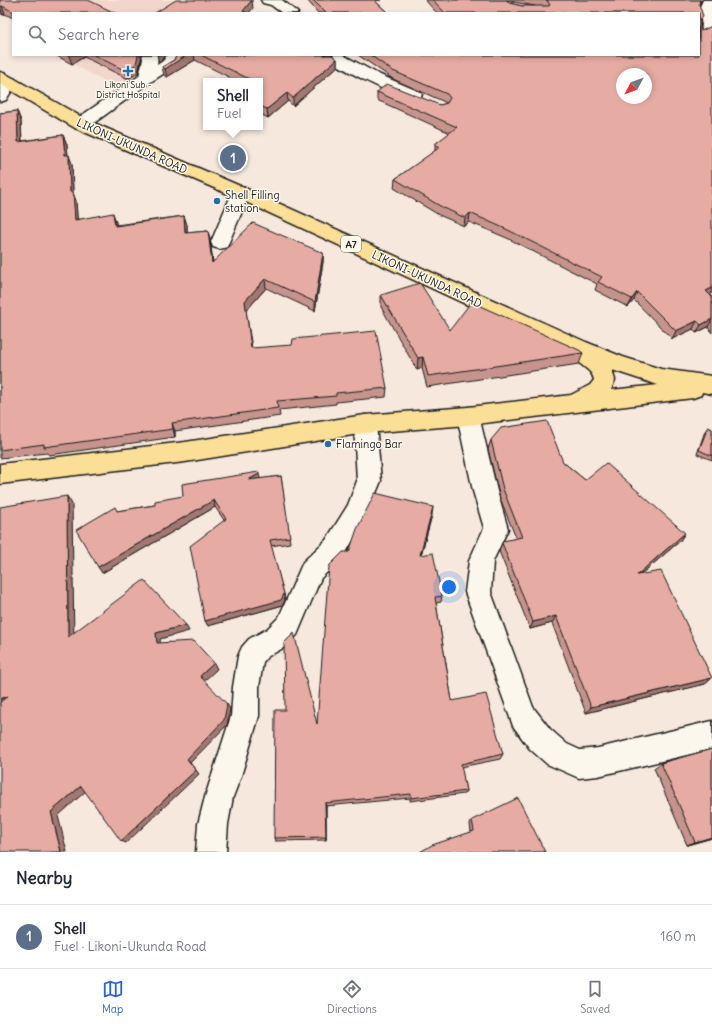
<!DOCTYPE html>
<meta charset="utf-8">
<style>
:root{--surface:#fff;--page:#f6f6f7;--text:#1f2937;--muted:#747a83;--line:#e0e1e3;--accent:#2563eb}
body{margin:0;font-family:Delius,sans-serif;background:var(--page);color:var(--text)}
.compass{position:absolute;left:616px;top:68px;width:36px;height:36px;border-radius:50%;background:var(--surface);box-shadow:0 2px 6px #0003;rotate:229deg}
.you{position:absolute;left:449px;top:587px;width:14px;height:14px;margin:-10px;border:3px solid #fff;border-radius:50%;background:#1a73e8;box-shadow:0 0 0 6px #1a73e833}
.badge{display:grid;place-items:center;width:26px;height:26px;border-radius:50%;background:var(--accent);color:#fff;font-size:13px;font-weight:700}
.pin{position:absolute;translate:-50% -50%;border:2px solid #fff;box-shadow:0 1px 4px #0006}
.popup{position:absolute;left:203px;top:78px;width:60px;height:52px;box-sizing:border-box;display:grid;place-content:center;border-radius:0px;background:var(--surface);filter:drop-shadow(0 1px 3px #0005);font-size:13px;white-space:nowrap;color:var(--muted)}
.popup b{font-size:15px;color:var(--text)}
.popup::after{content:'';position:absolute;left:50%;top:100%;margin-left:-8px;border:8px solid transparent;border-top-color:var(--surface)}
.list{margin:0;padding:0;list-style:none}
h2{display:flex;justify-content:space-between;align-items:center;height:52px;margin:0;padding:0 16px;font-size:17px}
h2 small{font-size:13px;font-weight:400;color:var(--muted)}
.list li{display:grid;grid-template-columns:26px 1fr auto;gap:12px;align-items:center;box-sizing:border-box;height:64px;padding:0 16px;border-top:1px solid var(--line)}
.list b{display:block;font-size:15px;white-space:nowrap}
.list p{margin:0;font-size:13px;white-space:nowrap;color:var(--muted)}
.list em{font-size:13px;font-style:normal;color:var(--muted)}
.icon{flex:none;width:22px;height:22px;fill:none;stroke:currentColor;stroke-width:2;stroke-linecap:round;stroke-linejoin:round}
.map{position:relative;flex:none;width:712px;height:852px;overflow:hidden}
.search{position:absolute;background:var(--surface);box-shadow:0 2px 6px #0003;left:12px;right:12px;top:12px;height:44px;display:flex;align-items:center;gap:10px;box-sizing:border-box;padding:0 14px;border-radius:0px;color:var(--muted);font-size:15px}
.sheet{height:116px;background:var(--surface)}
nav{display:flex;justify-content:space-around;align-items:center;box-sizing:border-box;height:56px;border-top:1px solid var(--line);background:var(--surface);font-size:11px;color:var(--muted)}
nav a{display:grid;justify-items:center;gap:2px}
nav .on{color:var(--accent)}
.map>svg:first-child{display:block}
.built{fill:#f2d6cc}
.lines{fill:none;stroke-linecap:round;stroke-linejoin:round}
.minor-casing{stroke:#1c1c1c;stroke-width:3}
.highway-casing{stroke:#1c1c1c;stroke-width:3}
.minor{fill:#fbf7ec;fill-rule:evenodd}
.highway{fill:#fbdf96;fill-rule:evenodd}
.wall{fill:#c6948c;stroke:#1c1c1c;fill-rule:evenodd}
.shaded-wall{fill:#a17872;stroke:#1c1c1c}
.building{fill:#e6aca3;stroke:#1c1c1c;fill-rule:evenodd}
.poi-dot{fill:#1f6fb2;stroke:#fbf7ec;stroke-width:1.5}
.labels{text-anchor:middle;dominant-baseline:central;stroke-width:3;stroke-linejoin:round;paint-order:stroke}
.far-poi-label{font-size:9px;fill:#1c1c1c;stroke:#fbf7ec}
.shield{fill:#fbf7ec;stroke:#5f5e5a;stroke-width:1}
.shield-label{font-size:10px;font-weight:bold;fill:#1c1c1c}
.street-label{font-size:11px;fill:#1c1c1c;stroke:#fbf7ec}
.poi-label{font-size:11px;fill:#1c1c1c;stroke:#fbf7ec;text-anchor:start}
</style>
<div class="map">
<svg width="712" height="852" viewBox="0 0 712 852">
<rect width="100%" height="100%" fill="#f7e8dd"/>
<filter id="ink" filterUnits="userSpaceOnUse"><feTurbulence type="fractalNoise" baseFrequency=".025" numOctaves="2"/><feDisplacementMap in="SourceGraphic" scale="8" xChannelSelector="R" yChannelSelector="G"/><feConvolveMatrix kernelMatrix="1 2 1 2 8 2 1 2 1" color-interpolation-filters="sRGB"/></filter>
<g filter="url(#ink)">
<!-- built -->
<g class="built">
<path d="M70,0h128l31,13h-184z"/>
<path d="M56,55h137l-57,39 -21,-7z"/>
</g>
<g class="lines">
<defs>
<g id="minor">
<path d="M261,0h21l16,13h-16l-11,-8 -8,-2z"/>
<path d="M703,0h9v32l-13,6v-10l3,-3 -3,-7v-5h-2z"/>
<path d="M142,55h16l-1,10 6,-4 4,-6h16l-9,12 -22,14 -65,47 -6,1 -6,-1 -2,-4 2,-4 64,-44 4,-17z"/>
<path d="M325,55h18l35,19 42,18 2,3 -2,3c-1,1 -5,2 -6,2 -14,-1 -81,-34 -89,-45z"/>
<path d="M9,77l6,2 2,3 -11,18 -6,2v-18l3,-5z"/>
<path d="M241,187l6,2 3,4 -21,49 -2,5 -7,2 -7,-2 -2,-5 21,-49 3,-4z"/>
<path d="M468,407l8,3 3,6 18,75 11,38 -15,32 -2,31 42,115 17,22 17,15 13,6 18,-2 114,-27v28l-114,27 -19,2 -32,-14 -17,-15 -17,-23 -48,-134 4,-31 15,-33 -11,-37 -16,-75 3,-6z"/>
<path d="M365,415l8,3 3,6 5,57 -15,36 -22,39 -23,22 -24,57 -12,12 -18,10 -4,5 -4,25v29l-18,60 -8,21 -5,27 -2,28h-30l2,-28 7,-27 26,-81 2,-29 5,-31 4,-9 7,-8 18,-10 12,-12 24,-55 23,-22 22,-35 9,-24 -3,-57 3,-6z"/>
</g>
<path id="highway" d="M0,72l6,2 81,46 160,69 339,153 37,15 38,12 51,7v18l-10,-2 -1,3 -8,3 -225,27 -103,8 -180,29 -185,22v-20l185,-22 180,-27 103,-8 103,-12 19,-10 4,-5c-2,-13 -18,-14 -21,-26l-338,-157 -160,-69 -75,-44zM612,370l6,2 40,13 -47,5 4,-10z"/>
</defs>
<!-- minor casing -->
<use href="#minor" class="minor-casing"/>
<!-- highway casing -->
<use href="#highway" class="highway-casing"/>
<!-- minor -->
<use href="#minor" class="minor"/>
<!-- highway -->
<use href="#highway" class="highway"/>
</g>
<!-- wall -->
<g class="wall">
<path d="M0,0l115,13h-102v5l-8,-4 -2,1 -3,-2z"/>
<path d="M307,0h74l-6,1 13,12h-70z"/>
<path d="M425,0h276l-2,5 2,19 8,271 3,2v36l-4,-6 -12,6 -3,-4 -21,10 -38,-39 -6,7 -33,-17 2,-6 -90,-46 -38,-16 -5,4 -25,-11 -45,-27 1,-9 40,-28v-7l15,-11 -73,-33v-8l63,13 7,-2 -54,-24 -35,-24h341v-42h-262zM509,2h4l22,4h-13l-13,-3z"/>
<path d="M55,55h87l-4,18 -10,6 -44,-22 -12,7z"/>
<path d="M177,55h155l5,4v8l-44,39 -5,-5 -20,17 -8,-4v-33h-23l-42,-21 -28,17 -3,-2 -2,-8 12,-7z"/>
<path d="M17,111l4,10 1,20 41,-6 4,10 1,10 4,9 1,29 3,8 1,18 39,3v3l68,-9 3,9v8l21,-2 2,9 3,22 110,-9v9l-8,49 -49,-23 -20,23 6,37 135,40 -1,9 -50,5v2l-57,6 1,6 -105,15v6l-126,18 -2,-2 -47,5v-345z"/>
<path d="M381,295l69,35 133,23 -4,11 -152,23 -5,-19 -5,2 -36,-63z"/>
<path d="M708,427l4,2v31l-15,-6 8,-23z"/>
<path d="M491,440l72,22 22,18 95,61 -39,33 71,104 -7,6 -119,29 -34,-90 -22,6 -31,-78 3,-8 14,-5 -16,-40 -12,-49z"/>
<path d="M281,476l9,67 -19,3 13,48 1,6 -2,5 -75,21 16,-106 -9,-13 -113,66 15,-62 38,-6 28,-9 77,-17z"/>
<path d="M432,515l-11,40 21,41 -1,6 -5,1 16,98 51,53 -3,5 -39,8 5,24 -2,3 -54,7v-3l-84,8v34l-51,1 -1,-3 43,-114 32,-172z"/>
<path d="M712,749v89l-25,7 -33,-77 7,-5z"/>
<path d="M472,820l73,32 -74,-20 -1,-8z"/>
</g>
<!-- shaded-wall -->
<g class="shaded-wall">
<path d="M252,0l1,8 -4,5h-6v-2z"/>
<path d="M506,0h8l-1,2 -5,1z"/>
<path d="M2,6l3,8 -2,1 -3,-8z"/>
<path d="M70,55h13l1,2 -12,7 -3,-8z"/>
<path d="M138,55h4l-4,18 -10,6 -2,-8z"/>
<path d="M157,55h9l-7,7z"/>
<path d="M187,55h7l1,5 -28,17 -2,-8z"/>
<path d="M337,59v8l-44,39v-8z"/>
<path d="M287,93l1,8 -20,17 -1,-9z"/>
<path d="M17,111l4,10 1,30 -4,-9z"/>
<path d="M63,135l4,10 1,20 -3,-10z"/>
<path d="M69,155l3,9 1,29 3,8 2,28 -3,-9 -5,-28z"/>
<path d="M113,213l3,9 2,13 -3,-9z"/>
<path d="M470,213l-1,9 -5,4 1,-8z"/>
<path d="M184,216l3,9v18l-2,-10z"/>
<path d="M208,231l2,9 4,32 -2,-9z"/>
<path d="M323,253v9l-8,49v-9z"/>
<path d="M265,279l1,9 -20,23 -1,-10z"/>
<path d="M712,288v5l-10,6 4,-8z"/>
<path d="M637,292l-3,8 -6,7 4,-8z"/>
<path d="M712,319l-4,8 -12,6 5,-8z"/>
<path d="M697,321l-4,8 -21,10 4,-8z"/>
<path d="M423,357l-1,11 -5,2 1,-12z"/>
<path d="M172,423l3,8v6l-2,-8z"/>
<path d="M259,474l2,7 -13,-1z"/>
<path d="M67,496l5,8 2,140 -6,-7z"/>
<path d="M214,500l1,7 -113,66 -4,-6z"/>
<path d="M433,507l-1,8 -13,47 1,-7z"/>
<path d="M685,533l-5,8 -48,41 5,-7z"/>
<path d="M284,594l1,6 -2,5 -75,21 -3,-5z"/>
<path d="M556,616l-4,7 -22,6 3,-7z"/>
<path d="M186,625l3,6 -29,8 1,10 -4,-6 -1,-10z"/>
<path d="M214,663l3,6 -14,13 -3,-6z"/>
<path d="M712,678l-7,6 -119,29 5,-6z"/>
<path d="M8,696l-8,10v-7z"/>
<path d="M227,704l3,5 -3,16 -37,38 -3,-4z"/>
<path d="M196,770l3,4 -73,69 -5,-2z"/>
<path d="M81,786l6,4 -29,26 9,36h-6l-10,-40z"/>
<path d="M325,803l1,3v34v-3z"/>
<path d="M712,837v1l-25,7 8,-3z"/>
</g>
<!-- building -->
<g class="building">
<path d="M0,0h88l27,13h-99l-14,-7 -2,1z"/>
<path d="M176,0h76l-9,11 4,2h-92z"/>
<path d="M313,0h61l14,13h-62z"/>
<path d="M433,0h74l2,3 13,3h27l1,-1 -3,-5h-1h154l-1,4 4,12 -3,4 1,11 11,-5v262l-6,3 6,6v22l-11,6 -4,-4 -21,10 -39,-39 -5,7 -34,-17 4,-5 -94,-47 -38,-17 -5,5 -25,-12 -45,-27 45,-32 -5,-3 22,-17 -80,-35 10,-8 53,21 7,-2 3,-5 -3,-4 -54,-23 -23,-16h329v-42h-254zM622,74h24v24h-24z"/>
<path d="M94,55h44l-2,9 -10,7z"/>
<path d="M177,55h10l-22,14 -3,-2 12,-7z"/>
<path d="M201,55h131l5,4 -44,39 -6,-5 -20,16 -7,-3v-20l1,-1h-1v-4h-7z"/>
<path d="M17,111l1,31 45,-7 2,20h4l1,37h3l2,28 38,-7 2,13 69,-10 1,17 23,-2 4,32 41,-40 70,30 -8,49 -50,-23 -20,22 6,47 41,-3 1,-6 83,-8 11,57 -51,5v3l-59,5 1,7 -106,15 1,6 -129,18v-3l-44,6v-337z"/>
<path d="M420,283l30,47 21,-28 108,48 4,3 -155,23 -5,-19 -5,1 -37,-63z"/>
<path d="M547,421l16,41 22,18 21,-17 79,70 -48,42 24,-4 51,107 -121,29 -35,-91 -23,6 -31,-79 1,-2 19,-4 -19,-48 -12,-49 10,-12z"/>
<path d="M708,427l4,2v27l-13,-6z"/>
<path d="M259,472v2l-11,6 33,-4 9,61 -20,3 14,54 -3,6 -76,21 -15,-75 36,-27 -12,-19 -116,67 -22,-37 39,-23 2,4 38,-6v-4l28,-5 -1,-12z"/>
<path d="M375,493l58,14 -13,48 13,-2 9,43 -7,1 17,104 34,-7 17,60 -42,10 5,27 -55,7v-4l-86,9 1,34 -52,1 1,-128h10l-1,-67 10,-10 23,91 12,-158 14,-14h6l8,-23z"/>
<path d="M67,496l1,141 76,-57 42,45 -30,8 1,10 37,-2 20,22 -14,13 27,28 -3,16 -37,39 9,11 -75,71 -40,-55 -30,26 10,40h-61v-150l8,-6 -8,3v-192z"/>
<path d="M712,749v88l-17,5 -34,-79z"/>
<path d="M518,798l27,54h-125l12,-7 42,-14 -2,-11z"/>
</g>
</g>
<!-- markers -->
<g class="poi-dot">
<path d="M126 65h4v4h4v4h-4v4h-4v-4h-4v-4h4z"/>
<circle cx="217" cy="201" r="4"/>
<circle cx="328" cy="444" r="4"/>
</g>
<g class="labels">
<!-- far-poi labels -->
<g class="far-poi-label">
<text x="128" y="84">Likoni Sub -<tspan x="128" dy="10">District Hospital</tspan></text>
</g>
<!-- shield labels -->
<rect class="shield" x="341" y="236" width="20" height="16" rx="3"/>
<g class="shield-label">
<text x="351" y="244">A7</text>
</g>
<!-- street labels -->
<g class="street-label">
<text transform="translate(132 146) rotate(24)">LIKONI-UKUNDA ROAD</text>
<text transform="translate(427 279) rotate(25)">LIKONI-UKUNDA ROAD</text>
</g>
<!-- poi labels -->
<g class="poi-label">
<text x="225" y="195">Shell Filling<tspan x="225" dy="13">station</tspan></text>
<text x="336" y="444">Flamingo Bar</text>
</g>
</g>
</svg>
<svg class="compass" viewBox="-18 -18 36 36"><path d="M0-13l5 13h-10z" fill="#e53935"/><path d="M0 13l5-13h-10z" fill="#747a83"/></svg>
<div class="you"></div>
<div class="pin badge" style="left:233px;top:158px;background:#5c6f8a">1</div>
<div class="popup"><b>Shell</b>Fuel</div>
<div class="search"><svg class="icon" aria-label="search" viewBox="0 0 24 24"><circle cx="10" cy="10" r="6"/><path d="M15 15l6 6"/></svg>Search here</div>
</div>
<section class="sheet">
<h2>Nearby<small></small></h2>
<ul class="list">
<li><span class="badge" style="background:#5c6f8a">1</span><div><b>Shell</b><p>Fuel · Likoni-Ukunda Road</p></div><em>160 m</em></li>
</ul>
</section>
<nav>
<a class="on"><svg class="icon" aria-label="map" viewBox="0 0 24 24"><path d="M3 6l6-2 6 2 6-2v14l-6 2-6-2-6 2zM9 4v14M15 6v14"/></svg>Map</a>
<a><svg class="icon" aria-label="directions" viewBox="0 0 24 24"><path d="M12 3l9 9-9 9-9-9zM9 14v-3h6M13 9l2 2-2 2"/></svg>Directions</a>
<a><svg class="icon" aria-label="saved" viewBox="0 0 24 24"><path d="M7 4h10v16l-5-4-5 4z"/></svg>Saved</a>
</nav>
